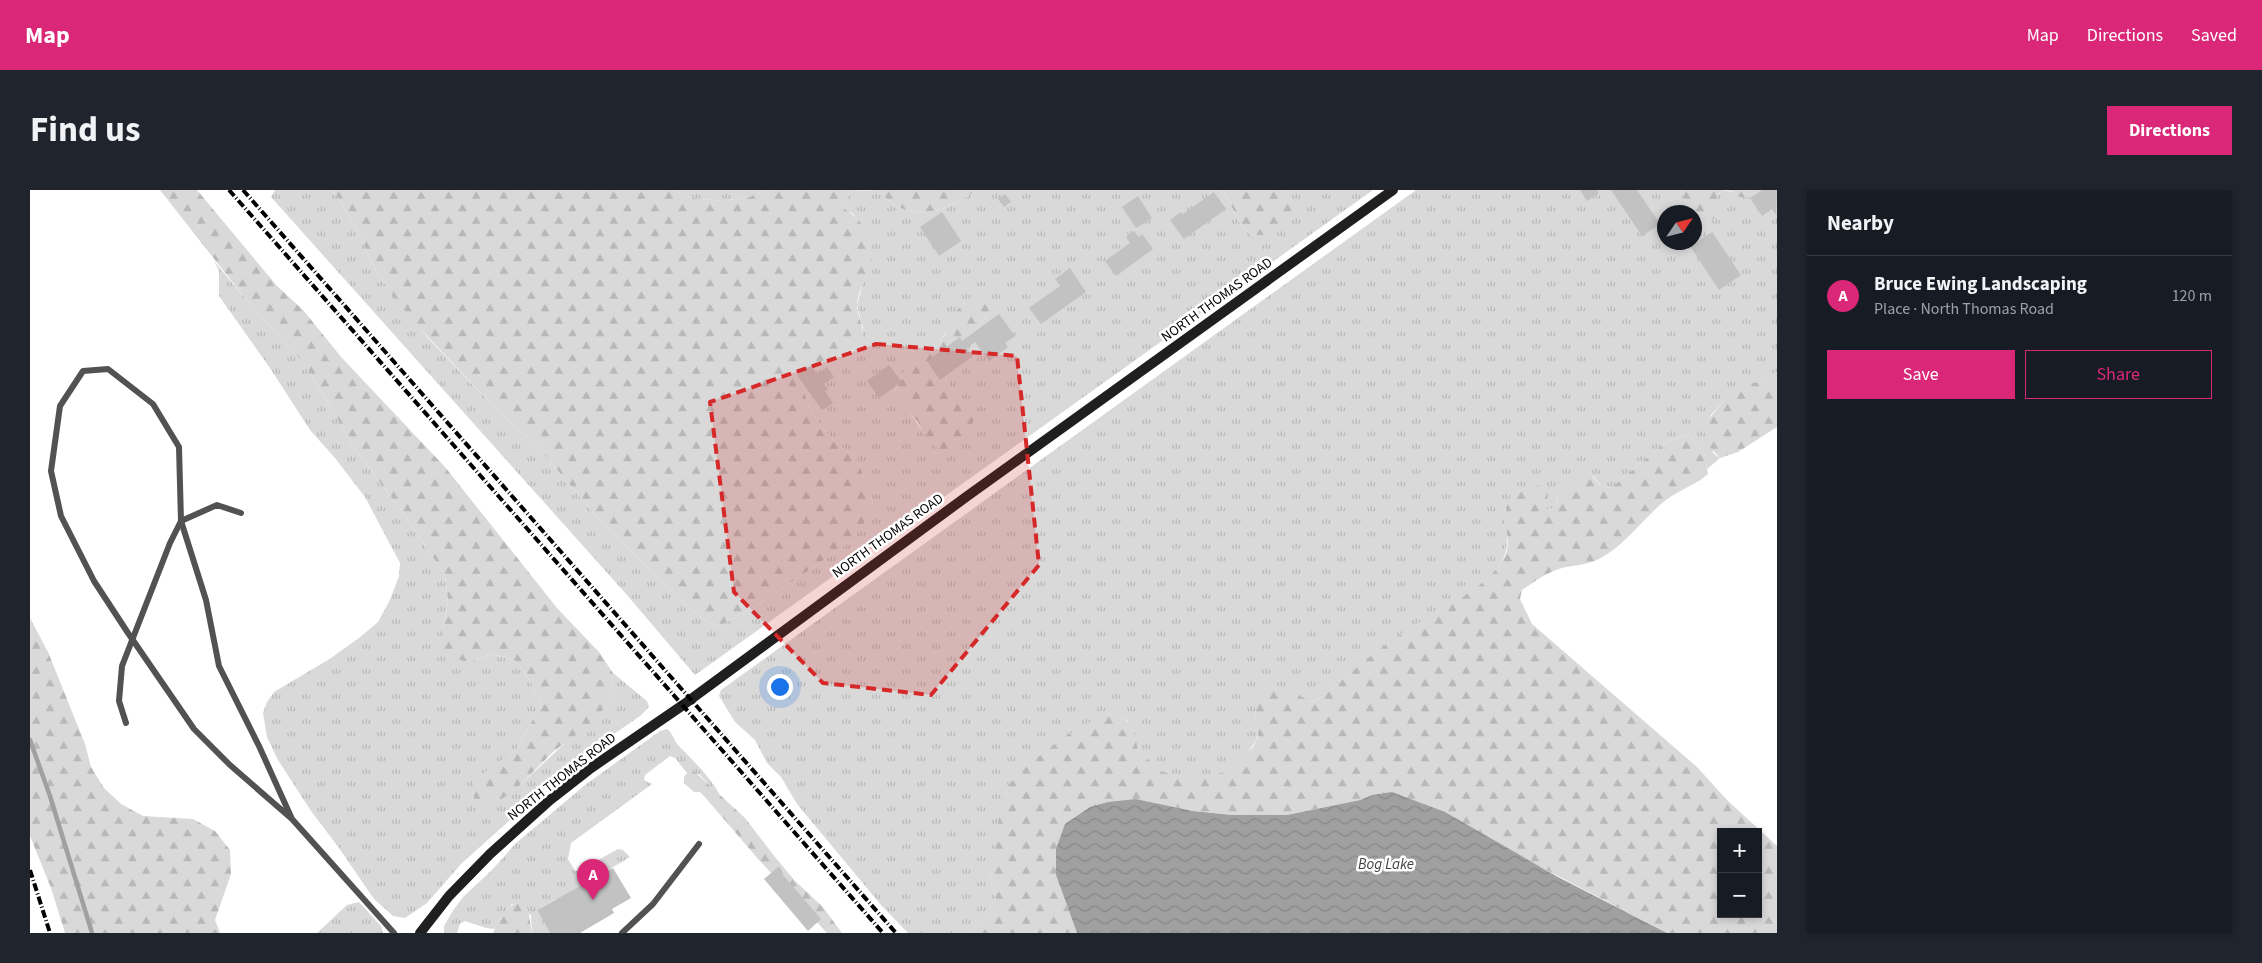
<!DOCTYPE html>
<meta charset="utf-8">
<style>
:root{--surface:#171b24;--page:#20242c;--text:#f1f3f6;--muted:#9ea1a6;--line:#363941;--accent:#db2777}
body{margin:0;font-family:"Source Sans 3",sans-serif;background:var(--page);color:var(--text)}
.controls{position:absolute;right:15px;bottom:15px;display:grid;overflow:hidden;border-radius:0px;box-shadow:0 2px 8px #0003}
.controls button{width:45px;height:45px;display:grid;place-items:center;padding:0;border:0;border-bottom:1px solid var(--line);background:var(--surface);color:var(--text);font:25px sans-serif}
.compass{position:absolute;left:1627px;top:15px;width:45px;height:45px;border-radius:50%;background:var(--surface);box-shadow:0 2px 8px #0003;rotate:55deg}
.you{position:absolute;left:749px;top:496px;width:18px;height:18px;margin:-12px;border:4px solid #fff;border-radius:50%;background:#1a73e8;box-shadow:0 0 0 8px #1a73e833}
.badge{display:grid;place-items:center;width:32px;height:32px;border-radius:50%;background:var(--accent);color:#fff;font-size:16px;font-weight:700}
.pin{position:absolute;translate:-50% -41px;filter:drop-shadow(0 1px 2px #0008)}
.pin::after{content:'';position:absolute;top:26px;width:18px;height:15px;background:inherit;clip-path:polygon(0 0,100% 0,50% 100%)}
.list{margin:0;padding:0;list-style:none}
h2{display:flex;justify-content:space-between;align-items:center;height:65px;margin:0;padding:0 20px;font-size:21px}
h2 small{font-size:16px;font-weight:400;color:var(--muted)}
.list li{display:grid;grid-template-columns:32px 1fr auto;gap:15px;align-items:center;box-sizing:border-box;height:80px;padding:0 20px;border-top:1px solid var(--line)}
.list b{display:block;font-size:19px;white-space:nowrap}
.list p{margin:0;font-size:16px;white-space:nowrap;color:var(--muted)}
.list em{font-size:16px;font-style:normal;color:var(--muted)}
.actions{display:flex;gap:10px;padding:15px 20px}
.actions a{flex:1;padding:11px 0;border:1px solid var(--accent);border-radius:0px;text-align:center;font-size:18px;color:var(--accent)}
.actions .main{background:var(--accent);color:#fff}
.map{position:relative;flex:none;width:1747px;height:743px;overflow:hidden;border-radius:0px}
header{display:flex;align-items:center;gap:30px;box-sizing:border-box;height:70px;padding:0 25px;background:var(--accent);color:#fff}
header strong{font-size:24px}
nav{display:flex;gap:28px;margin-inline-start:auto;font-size:18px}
.intro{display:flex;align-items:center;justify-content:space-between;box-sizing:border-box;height:120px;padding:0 30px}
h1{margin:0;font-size:35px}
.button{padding:12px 22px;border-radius:0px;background:var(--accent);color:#fff;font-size:18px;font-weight:700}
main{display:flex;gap:30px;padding:0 30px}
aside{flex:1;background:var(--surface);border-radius:0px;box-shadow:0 2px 8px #0003}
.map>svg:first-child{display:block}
.grass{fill:url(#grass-tufts);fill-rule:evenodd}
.forest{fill:url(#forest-firs);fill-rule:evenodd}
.water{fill:url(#water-waves)}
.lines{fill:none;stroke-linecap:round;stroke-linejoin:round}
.stream{stroke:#a0a0a0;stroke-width:4.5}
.building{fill:#c2c2c2}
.service{stroke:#525252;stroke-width:6}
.secondary{stroke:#1f1f1f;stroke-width:10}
.rail{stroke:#000;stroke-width:4;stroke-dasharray:8 2.5 1 2.5;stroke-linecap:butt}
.marked{fill:#d62828;fill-opacity:0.2;stroke:#d62828;stroke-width:4;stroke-dasharray:10 6;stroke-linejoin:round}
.labels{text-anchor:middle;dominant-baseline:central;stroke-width:5;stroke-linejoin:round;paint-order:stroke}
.street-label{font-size:14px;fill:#000;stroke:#fff}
.water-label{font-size:15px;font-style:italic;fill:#414141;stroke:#fff}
</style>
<header>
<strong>Map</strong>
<nav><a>Map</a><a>Directions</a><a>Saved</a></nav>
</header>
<div class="intro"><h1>Find us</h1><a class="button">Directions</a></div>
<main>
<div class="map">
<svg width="1747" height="743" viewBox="0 0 1747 743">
<defs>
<pattern id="grass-tufts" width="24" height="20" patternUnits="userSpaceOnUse" patternTransform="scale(1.25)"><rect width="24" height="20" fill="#d9d9d9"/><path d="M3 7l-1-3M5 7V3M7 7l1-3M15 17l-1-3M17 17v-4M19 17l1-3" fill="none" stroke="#b8b8b8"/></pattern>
<pattern id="forest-firs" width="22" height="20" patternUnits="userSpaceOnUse" patternTransform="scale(1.25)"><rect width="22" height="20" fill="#d9d9d9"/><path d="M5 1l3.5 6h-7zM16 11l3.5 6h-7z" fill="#b8b8b8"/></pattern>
<pattern id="water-waves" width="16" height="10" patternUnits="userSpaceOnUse" patternTransform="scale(1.25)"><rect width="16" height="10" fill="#a0a0a0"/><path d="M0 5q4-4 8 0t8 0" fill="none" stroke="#888"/></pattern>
</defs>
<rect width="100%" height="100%" fill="#fff"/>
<!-- grass -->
<g class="grass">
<path d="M245,0h58l23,38 22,47 49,62 71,74 38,34 68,80 92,89 22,13 44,-25 84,-57 27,-42 -16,-45 -21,-15 -16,-18 -13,-22 -5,-24 17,-11 23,-11 11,-7 7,-10 3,-12 -6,-23 6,-23 5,-48 -15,-20 -14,-7 14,-16 25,-1c30,36 66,23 99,0h246l19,37 10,9 12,-1 28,-33 -9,-12h90l-678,485 -68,-80 -356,-398zM935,112h21l3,11 -46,58c5,19 15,25 30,37l-50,26c-7,-17 -20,-27 -28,-43 11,-33 29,-33 49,-56 9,-9 9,-21 21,-33z"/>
<path d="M645,0h93c-23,12 -72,15 -93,0z"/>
<path d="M1386,0h265l9,22h-26v30h30l1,-25 3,3 18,-15 1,-11 7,-4 41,10 12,-1v173l-16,10 -12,1 -27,20 -12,13 3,37 7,5 -13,11 -3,-16 -16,-19 -23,9 -54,45 -9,-1 -9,-11 -35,22 -3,10 -9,2 -1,-10 -40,9c1,17 6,40 -5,56 -21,29 -70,49 -100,70 -18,12 -35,26 -52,40 -13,10 -20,19 -36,27l-18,-9 -39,17c1,8 4,20 2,27 -2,10 -24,31 -33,36 -13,6 -53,5 -64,-2 -7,-5 -21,-18 -24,-25 -8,-23 -1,-27 -30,-33l-108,120 -8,44 6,22 -9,15 -17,19h-62l-27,-28 -84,-101 -16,-27 -14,-14 -12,-23 -20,-18 -16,-26 2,-6z"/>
<path d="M184,71l34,41 52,57 15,22 39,67 47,62 44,65 3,27 -5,26 24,34 25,-8 24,7 15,21 10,23 -25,45 -41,30 44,6 90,-84 4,-29 34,28 2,6 -9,9 -26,18 -63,49 -90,81 -34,39 -22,15 -12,-2 -19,-17 -35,-51 -28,-37 -33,-51 -11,-23 -4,-24 4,-11 7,-10 54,-32 31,-22 19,-16 12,-22 9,-24 1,-13 -35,-66 -30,-39 -25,-28 -40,-62 -51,-72v-25z"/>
<path d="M637,539c6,4 6,10 11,16 16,17 32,31 43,52l-22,-23 -12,-1 -12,-15 -5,-2 -25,19 -1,5 8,4 -81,59 -3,16 7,12 5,-1 38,-21 5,1 7,7 -73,44 -1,-2 -19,11 13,23h-18l-1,-18 -19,-11 -12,14 -5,11 -9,-1 -21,-7 -5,3 -3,9h-13v-7l8,-14 11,-15 29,-27 23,-26 70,-59 75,-54z"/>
<path d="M329,712l22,24 2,7h-66l30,-28z"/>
</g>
<!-- forest -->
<g class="forest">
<path d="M130,0h37l80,96 26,24 39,48 103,109 112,141 42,44 14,21 -4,29 -16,20 -40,30 -34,34 -21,16 -24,4v-26l42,-30 25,-45 -10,-23 -15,-21 -24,-7 -25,8 -23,-7 -1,-27 5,-26 -3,-27 -44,-65 -47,-62 -39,-67 -15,-22 -52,-57z"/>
<path d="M303,0h342c21,15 70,12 93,0h101l-16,1 -13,15c19,11 34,28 32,52 -1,16 -15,31 -15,47 1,13 10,24 2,37 -10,17 -40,26 -57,37l5,24 13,22 16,18 21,15 16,45 -10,23 -17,19 -84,57 -44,25 -22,-13 -92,-89 -68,-80 -38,-34 -89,-94 -31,-42 -22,-47z"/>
<path d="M848,0h99c-33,23 -69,36 -99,0z"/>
<path d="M1193,0h60l9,12 2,12 -30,21 -12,1 -10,-9z"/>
<path d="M1651,0h43l-7,4 1,21 -10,8 -13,-6 -1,-5 -5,-1z"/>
<path d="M1696,0h51v9l-38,-2 -5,-5z"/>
<path d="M935,112h21l4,5 -1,6 -46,58c5,19 15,25 30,37 2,26 -7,38 -31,45l-19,-19 -5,-12 -17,-19 -6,-12 10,-23 40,-33 11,-24z"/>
<path d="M1747,182v55l-39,25 -18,6 -13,-14 -4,-18 19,-23 9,-8 18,-12 12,-1z"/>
<path d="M1658,244l16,19 4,21c-14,12 -29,16 -42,26 -23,18 -40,45 -67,59 -12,6 -25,6 -37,9 -15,4 -28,14 -40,22l-2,9 12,25 165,143 30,33 50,46v87h-110l-151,-79 -144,-59 -12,5 -73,15h-55l-39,-4 -57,-12 -80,76 21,58h-107l17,-19 9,-15 -6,-22 13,-86 25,-26 36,-28 42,-24 15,3 12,11 5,23 22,21 18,5h33l13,-4 29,-25 5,-11 -3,-26 5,-17c22,-9 32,-1 52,9 16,-8 23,-17 36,-27 16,-14 34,-28 51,-40 33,-23 74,-38 100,-69 27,-32 -24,-63 41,-81l8,8 -2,16 9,-1c6,-20 15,-30 34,-35l13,14 9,1 54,-45zM1691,642h37v82h-37z"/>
<path d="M0,428l18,34 37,92 6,23 13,21 17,16 22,12 50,3 22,12 15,19 1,24 -16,46 5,13h-155l-14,-45 -21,-52z"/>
<path d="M664,581l51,47 30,39 20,24 27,25 20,27h-15l-68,-73 -55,-64 -4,-4h-6l-10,-9v-6l4,-5z"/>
<path d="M488,712l10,7 4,24h-39c6,-13 11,-25 25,-31z"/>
</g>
<!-- water -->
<path class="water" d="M1362,602l53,20 113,65 109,56h-590l-21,-58v-26l9,-25 25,-17 18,-5 28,-3 57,12 39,4h55l73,-15 12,-5z"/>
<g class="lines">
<!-- stream -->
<path class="stream" d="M0,550l20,56 42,137"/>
</g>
<!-- building -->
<g class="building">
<path d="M1550,0h17l2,3 -12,8z"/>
<path d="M1581,0h26l23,34 -18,12z"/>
<path d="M1732,0h15l-1,25 -4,-6 -10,7 -12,-18z"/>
<path d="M1184,2l12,17 -42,30 -14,-19 11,-8 2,2z"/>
<path d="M975,4l6,8 -7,5 -6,-8z"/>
<path d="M1108,6l14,22 -16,10 -14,-21z"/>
<path d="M912,22l19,29 -22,15 -19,-29z"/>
<path d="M1104,41l5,6 3,-3 11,15 -37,27 -11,-15 25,-18 -4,-6z"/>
<path d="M1682,42l29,43 -22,15 -29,-44z"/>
<path d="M1040,78l16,24 -45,32 -12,-16 31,-22 -5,-7z"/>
<path d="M969,124l16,22 -10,7 3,4 -19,14 -14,-19 -8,6 6,8 -33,24 -13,-19 33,-24 2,4z"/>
<path d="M781,175l6,9 10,-7 7,10 -10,7 4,5 -3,2 8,12 -11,7 -25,-35z"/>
<path d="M859,175l13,17 -23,16 -12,-17z"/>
<path d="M583,678l18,30 -19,11 2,4 -34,20h-30l-13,-23z"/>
<path d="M747,678l44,51 -13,12 -44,-52z"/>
</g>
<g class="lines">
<!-- service -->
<g class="service">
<path d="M96,533l-7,-22 3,-35 48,-123 11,-22 36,-16 24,8"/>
<path d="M262,629l-33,-73 -40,-80 -13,-66 -25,-79 -2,-74 -26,-43 -45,-35 -25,2 -23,35 -9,65 10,45 33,65 34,52 66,96 36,36 62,54 102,114"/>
<path d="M592,743l31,-29 46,-60"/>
</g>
<!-- secondary -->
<path class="secondary" d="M390,743l29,-37 41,-42 60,-54 41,-32 92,-63 283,-208 427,-307"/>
<!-- rail -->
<g class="rail">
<path d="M199,0l654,743"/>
<path d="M213,0l653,743"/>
<path d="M0,680l20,63"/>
</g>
</g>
<!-- marked area -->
<path class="marked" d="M846,154l141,12 22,209 -108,130 -108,-12 -89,-91 -24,-190z"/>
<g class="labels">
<!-- street labels -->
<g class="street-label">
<text transform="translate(1187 110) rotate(-36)">NORTH THOMAS ROAD</text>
<text transform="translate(858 346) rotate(-36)">NORTH THOMAS ROAD</text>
<text transform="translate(532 587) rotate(-38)">NORTH THOMAS ROAD</text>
</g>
<!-- water labels -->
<g class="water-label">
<text x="1356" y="674">Bog Lake</text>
</g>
</g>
</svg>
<div class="controls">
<button>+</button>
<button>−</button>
</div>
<svg class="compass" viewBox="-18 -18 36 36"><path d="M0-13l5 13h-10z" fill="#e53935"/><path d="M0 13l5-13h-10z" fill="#9ea1a6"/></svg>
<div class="you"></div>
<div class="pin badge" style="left:563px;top:710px">A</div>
</div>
<aside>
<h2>Nearby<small></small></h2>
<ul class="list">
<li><span class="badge">A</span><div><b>Bruce Ewing Landscaping</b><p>Place · North Thomas Road</p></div><em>120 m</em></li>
</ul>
<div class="actions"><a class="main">Save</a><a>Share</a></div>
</aside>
</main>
